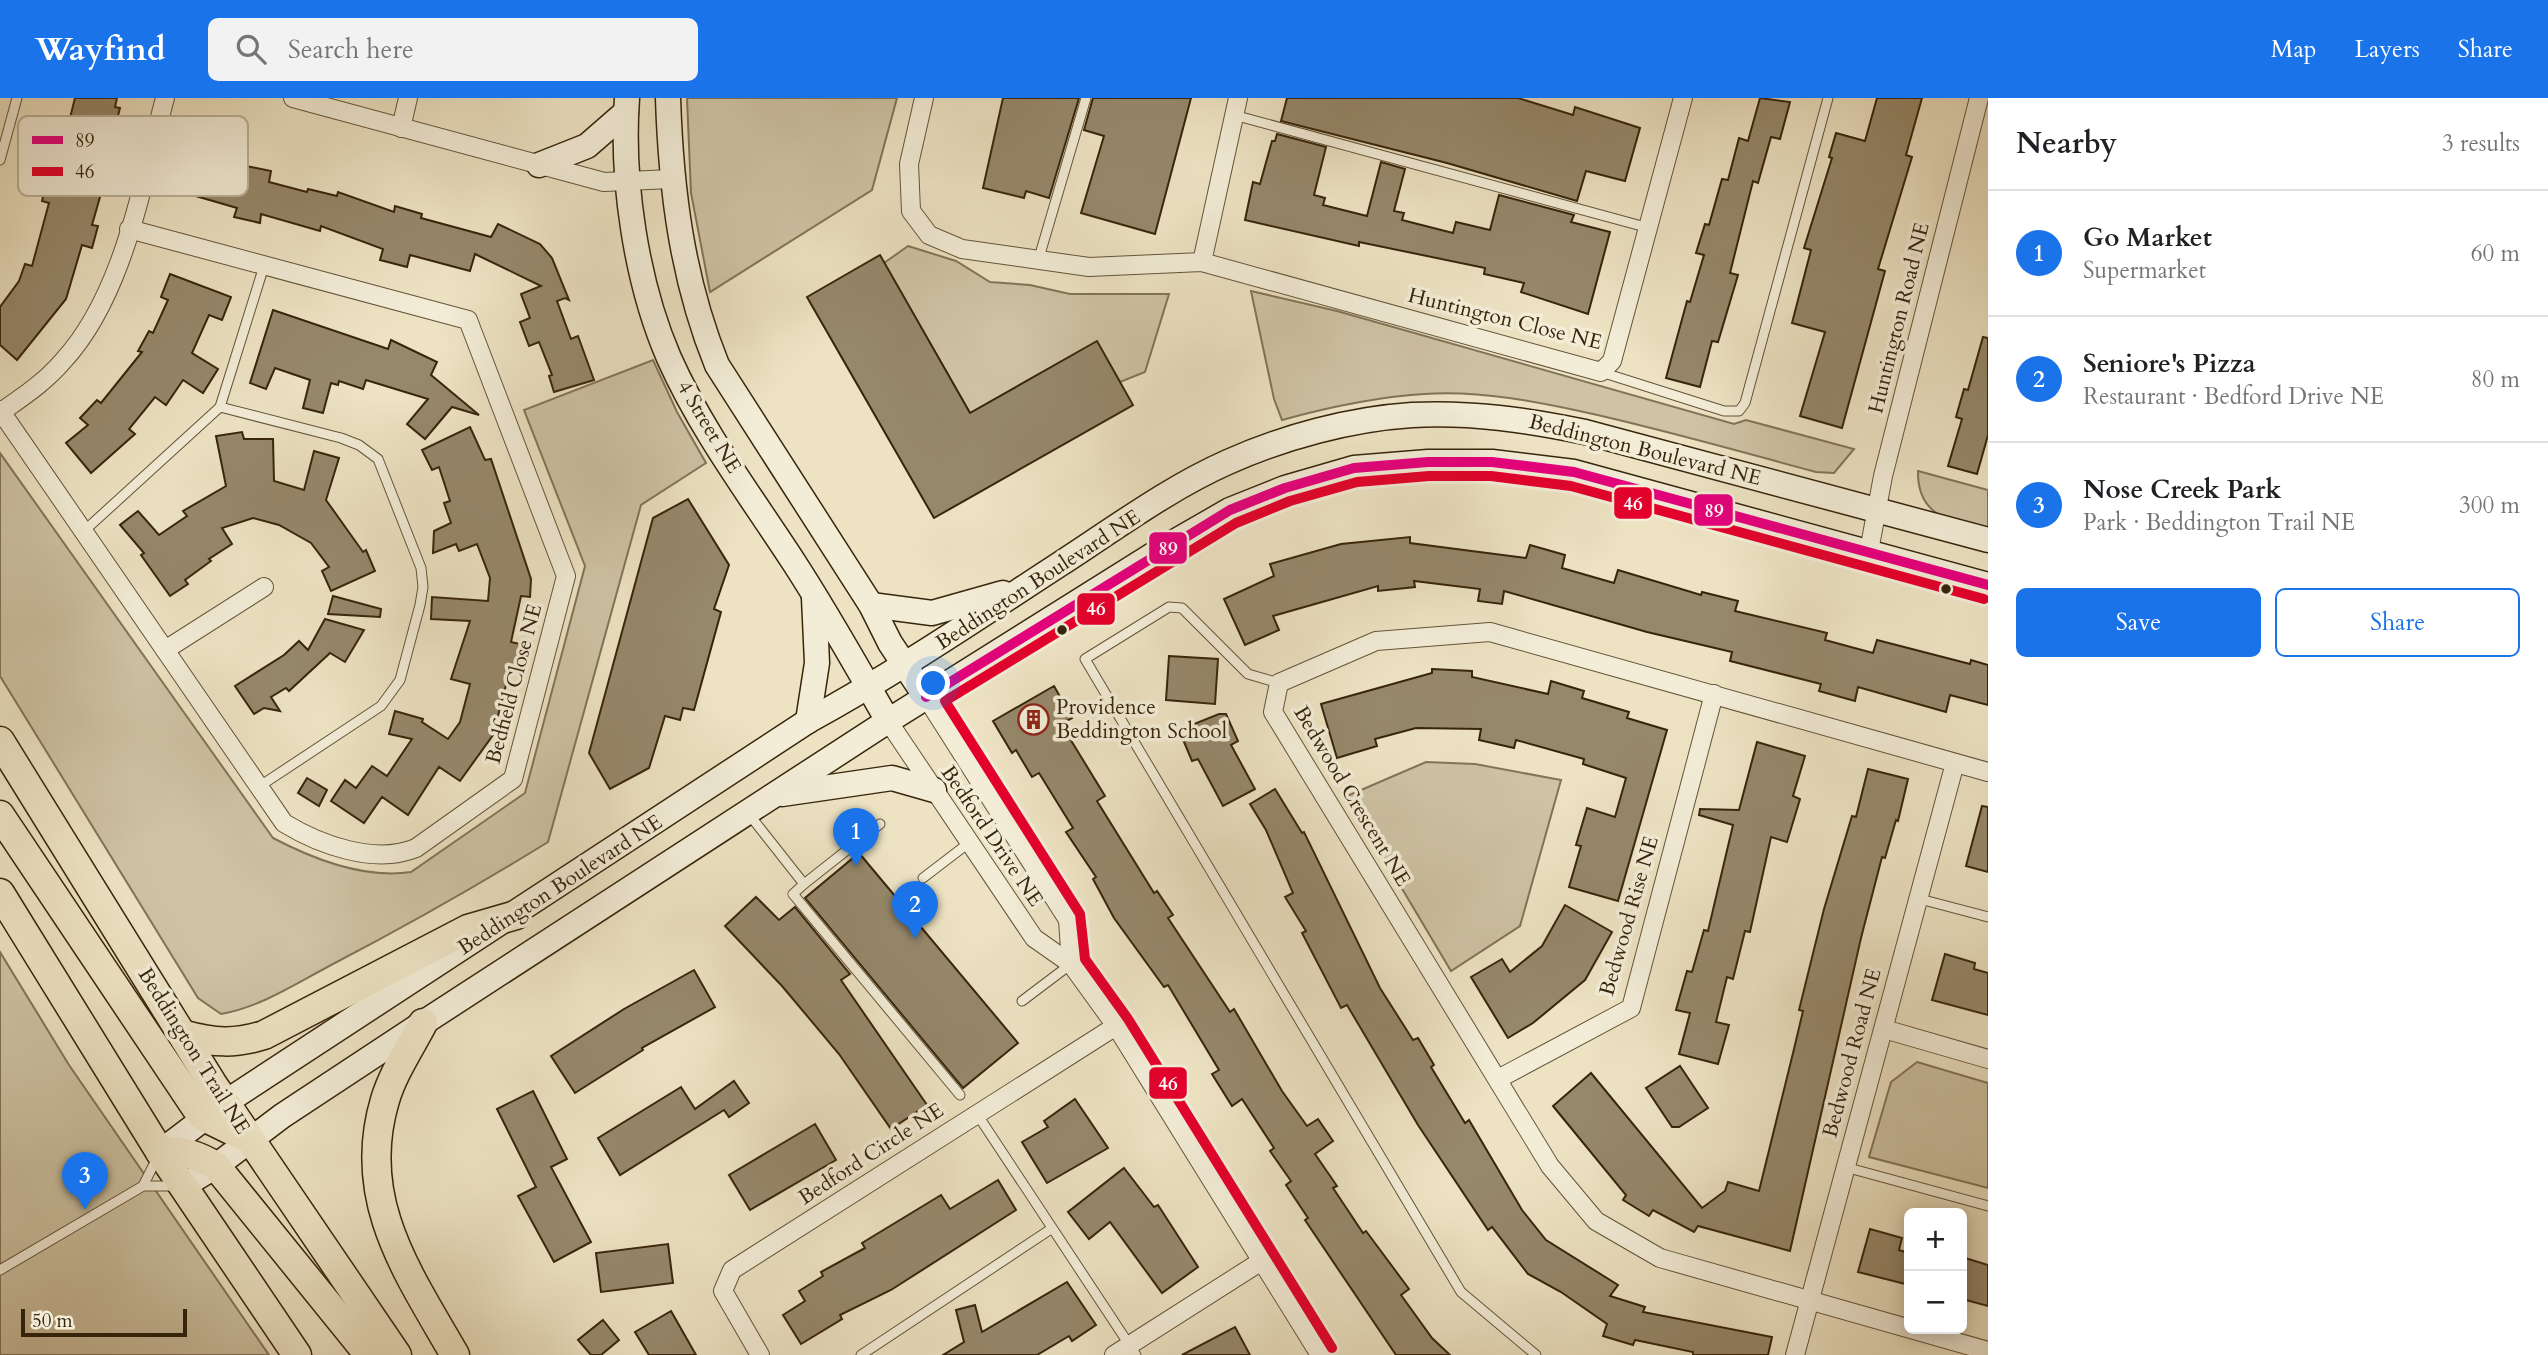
<!DOCTYPE html>
<meta charset="utf-8">
<style>
:root{--surface:#fff;--page:#f2f2f2;--text:#202124;--muted:#757577;--line:#e0e0e0;--accent:#1a73e8}
body{margin:0;font-family:Cardo,serif;background:var(--page);color:var(--text)}
.controls{position:absolute;right:21px;bottom:21px;display:grid;overflow:hidden;border-radius:10px;box-shadow:0 4px 18px #0003}
.controls button{width:63px;height:63px;display:grid;place-items:center;padding:0;border:0;border-bottom:2px solid var(--line);background:var(--surface);color:var(--text);font:35px sans-serif}
.scale{position:absolute;left:21px;bottom:18px;width:166px;box-sizing:border-box;padding-left:7px;border:4px solid #37250b;border-top:0;font-size:19px;line-height:24px;white-space:nowrap;color:#37250b;-webkit-text-stroke:5px #f3edd8;paint-order:stroke}
.you{position:absolute;left:934px;top:586px;width:24px;height:24px;margin:-18px;border:5px solid #fff;border-radius:50%;background:#1a73e8;box-shadow:0 0 0 10px #1a73e833}
.badge{display:grid;place-items:center;width:46px;height:46px;border-radius:50%;background:var(--accent);color:#fff;font-size:23px;font-weight:700}
.pin{position:absolute;translate:-50% -58px;filter:drop-shadow(0 2px 4px #0008)}
.pin::after{content:'';position:absolute;top:37px;width:24px;height:21px;background:inherit;clip-path:polygon(0 0,100% 0,50% 100%)}
.list{margin:0;padding:0;list-style:none}
h2{display:flex;justify-content:space-between;align-items:center;height:91px;margin:0;padding:0 28px;font-size:30px}
h2 small{font-size:23px;font-weight:400;color:var(--muted)}
.list li{display:grid;grid-template-columns:46px 1fr auto;gap:21px;align-items:center;box-sizing:border-box;height:126px;padding:0 28px;border-top:2px solid var(--line)}
.list b{display:block;font-size:26px;white-space:nowrap}
.list p{margin:0;font-size:23px;white-space:nowrap;color:var(--muted)}
.list em{font-size:23px;font-style:normal;color:var(--muted)}
.actions{display:flex;gap:14px;padding:21px 28px}
.actions a{flex:1;padding:16px 0;border:2px solid var(--accent);border-radius:10px;text-align:center;font-size:24px;color:var(--accent)}
.actions .main{background:var(--accent);color:#fff}
.icon{flex:none;width:38px;height:38px;fill:none;stroke:currentColor;stroke-width:2;stroke-linecap:round;stroke-linejoin:round}
.map{position:relative;flex:none;width:1988px;height:1257px;overflow:hidden}
header{display:flex;align-items:center;gap:42px;box-sizing:border-box;height:98px;padding:0 35px;background:var(--accent);color:#fff}
header strong{font-size:33px}
nav{display:flex;gap:38px;margin-inline-start:auto;font-size:24px}
.search{width:490px;height:63px;background:var(--page);display:flex;align-items:center;gap:18px;box-sizing:border-box;padding:0 24px;border-radius:10px;color:var(--muted);font-size:26px}
main{display:flex}
aside{flex:1;background:var(--surface)}
.map>svg:first-child{display:block}
.green{fill:#cec3a4;stroke:#827458;stroke-width:2}
.building{fill:#96886b;stroke:#37250b;stroke-width:2}
.lines{fill:none;stroke-linecap:round;stroke-linejoin:round}
.lane-casing{stroke:#645439;stroke-width:11}
.street-casing{stroke:#645439;stroke-width:20}
.secondary-casing{stroke:#37250b;stroke-width:27}
.primary-casing{stroke:#37250b;stroke-width:31}
.lane{stroke:#f3edd8;stroke-width:9}
.street{stroke:#f3edd8;stroke-width:18}
.secondary{stroke:#f3edd8;stroke-width:24}
.primary{stroke:#ede3c3;stroke-width:28}
.bus-1-casing{stroke:#f3edd8;stroke-width:16}
.bus-2-casing{stroke:#f3edd8;stroke-width:16}
.bus-1{stroke:#e5007d;stroke-width:10}
.bus-2{stroke:#e4002b;stroke-width:10}
.bus-dot{fill:#37250b;stroke:#f3edd8;stroke-width:2.5}
.labels{text-anchor:middle;dominant-baseline:central;stroke-width:7;stroke-linejoin:round;paint-order:stroke}
.street-label{font-size:21px;fill:#37250b;stroke:#f3edd8}
.poi-label{font-size:21px;fill:#37250b;stroke:#f3edd8;text-anchor:start}
.key{fill:#f3edd8;stroke:#bbb19a;stroke-width:2}
.key-label{font-size:19px;fill:#37250b}
.line-badge{stroke:#f3edd8;stroke-width:2.5}
.badge-label{font-size:19px;text-anchor:middle;font-weight:bold;fill:#fff}
</style>
<header>
<strong>Wayfind</strong>
<div class="search"><svg class="icon" aria-label="search" viewBox="0 0 24 24"><circle cx="10" cy="10" r="6"/><path d="M15 15l6 6"/></svg>Search here</div>
<nav><a>Map</a><a>Layers</a><a>Share</a></nav>
</header>
<main>
<div class="map">
<svg width="1988" height="1257" viewBox="0 0 1988 1257">
<rect width="100%" height="100%" fill="#ede3c3"/>
<filter id="stains"><feTurbulence type="fractalNoise" baseFrequency=".00286" numOctaves="4"/><feColorMatrix values="0 0 0 0 .2 0 0 0 0 .09 0 0 0 0 .02 0 0 0 .5 -.17"/></filter>
<radialGradient id="worn" r=".72"><stop offset=".6" stop-color="#630" stop-opacity="0"/><stop offset="1" stop-color="#630" stop-opacity=".3"/></radialGradient>
<!-- green -->
<g class="green">
<path d="M687,0h210l-25,92 -162,102 -19,-99z"/>
<path d="M908,148l48,15 34,21 40,3 40,9h99l-24,78 -25,10 -23,-40 -127,71 -86,-150z"/>
<path d="M1251,193l86,20 397,113 12,-4 108,29 -20,24 -18,-1c-74,-20 -148,-41 -223,-58 -54,-12 -113,-24 -169,-20 -49,3 -95,13 -142,26l-8,-21z"/>
<path d="M653,262l24,52 29,51 -65,42 -93,337c-71,44 -142,84 -215,122 -36,19 -72,43 -112,50l-23,-16 -198,-322v-223l273,385c40,21 92,41 138,34l114,-79 60,-227 -61,-156z"/>
<path d="M1918,373l70,19v41c-37,-10 -71,-14 -70,-60z"/>
<path d="M1426,664l49,2 86,16 -41,146 -69,45 -104,-175z"/>
<path d="M0,854l69,113 200,290h-269z"/>
<path d="M1917,964l71,21v105l-119,-31 22,-75z"/>
</g>
<!-- building -->
<g class="building">
<path d="M75,0h42l-2,9 5,1 -7,27 9,2 -20,53 -10,35 6,1 -6,22 -10,-3 -16,54 -49,61 -17,-15v-38l19,-26 6,-17 7,2 17,-63 -7,-2 5,-20 7,1z"/>
<path d="M1003,0h76l-30,100 -23,-7 -2,7 -41,-10z"/>
<path d="M1093,0h98l-36,136 -74,-21 23,-77 -20,-6z"/>
<path d="M1287,0h231l55,17 2,-8 65,21 -15,53 -39,-10 -9,30 -130,-38 -166,-42z"/>
<path d="M1760,0l30,4 -10,37 -9,-2 -13,46 -5,-2 -23,92 8,2 -20,67 -6,-1 -12,46 -34,-9 21,-77 3,1 14,-47 -8,-2 9,-29 4,1 13,-46 6,1 11,-42 9,3z"/>
<path d="M1877,0h45l-16,57 6,2 -34,112 7,2 -43,157 -42,-12 25,-84 -33,-9 19,-73 -7,-2 28,-90 -3,-1 7,-24 29,8z"/>
<path d="M1277,36l49,13 -12,48 11,3 -2,7 44,11 14,-54 24,7 -11,42 10,2 -2,7 51,13 3,-11 34,8 9,-35 75,20 -3,7 39,10 -22,82 -67,-22 3,-9 -40,-9 1,-6 -126,-26v4l-114,-26 8,-38 7,2 12,-43h3z"/>
<path d="M187,48l24,6 -3,12 36,11 2,-9 25,5 -2,11 38,10 1,-3 29,7 1,-4 56,20 1,-6 27,8 -1,4 70,19 7,-13 42,20 12,14 17,42 -4,-2 -8,3 14,38 7,-3 16,44 -40,12 -5,-16 3,-1 -13,-33 -10,4 -9,-24 10,-4 -9,-24 20,-8 -66,-32 -5,17 -60,-16 -3,12 -27,-7 3,-11 -62,-23 -1,5 -59,-17 -1,9 -26,-6 3,-9 -62,-18z"/>
<path d="M880,157l90,158 127,-72 36,64 -199,113 -127,-221z"/>
<path d="M170,176l61,23 -9,23 -13,-5 -17,38 26,16 -15,24 -20,-13 -17,25 -11,-8 -26,32 6,5 -44,39 -25,-30 22,-18 -8,-7 17,-18 4,3 41,-51 -4,-1 11,-20 4,2 15,-33 -7,-3z"/>
<path d="M273,212l115,39 3,-9 46,22 -6,13 48,40 -27,-8 -27,32 -18,-15 21,-25 -62,-19 -3,9 -24,-8 -1,4 -7,-2 -8,30 -20,-5 7,-28 -35,-12 -9,21 -16,-6z"/>
<path d="M1983,239l5,1v97l-11,39 -29,-8 14,-47 -6,-2 8,-28 4,1z"/>
<path d="M470,329l15,33 6,-1 40,120 -1,18 -9,-1 -10,46 13,3 -6,23 -7,-2 -18,69 -33,46 -21,-14 -31,48 -26,-18 -18,26 -33,-22 14,-21 11,8 16,-22 15,10 25,-37 -23,-5 6,-23 28,8 -1,3 26,17 12,-17 10,-38 -19,-5 19,-58 -39,-2 1,-22 56,4 2,-23 -13,-34 -18,7 -3,-7 -23,9 1,-22 17,-8 -7,-20 6,-2 -11,-34 -7,3 -10,-20z"/>
<path d="M242,334l2,7h29l1,42 30,9 10,-39 25,7 -13,42 37,52 3,-2 9,21 -44,20 -9,-20 7,-4 -18,-24 -32,-18 -26,-7 -31,10 10,16 -23,15 2,2 -26,19 3,4 -18,12 -29,-41 3,-2 -24,-28 18,-14 21,24 28,-19 -4,-5 43,-25 -10,-50z"/>
<path d="M688,401l41,66 -15,44 7,3 -27,98 -11,-2 -3,12 -15,-4 -16,52 -39,21 -21,-36 64,-235z"/>
<path d="M1410,439v6l116,15 4,-13 35,10 -3,13 52,15 4,-13 83,25 1,-3 36,9 -3,10 92,22 -2,7 48,13 4,-13 93,24 1,-4 17,5v40l-38,-10 -4,17 -88,-25 -3,14 -36,-10 2,-7 -91,-23 2,-9 -85,-20 -143,-41 -2,13 -24,-3 2,-12 -66,-8 1,6 -37,4v-5l-105,30 6,14 -34,15 -21,-46 50,-23 -4,-12 71,-20z"/>
<path d="M333,498l48,13 -1,8 -52,-3z"/>
<path d="M325,521l39,11 -19,32 -15,-9 -41,38 -3,-3 -15,9 9,14 -16,-3 -10,6 -19,-28 49,-31 15,-14 9,9z"/>
<path d="M1169,558l49,3 -3,45 -49,-4z"/>
<path d="M1432,571l40,2v6l76,17 3,-13 33,10 -2,7 47,14 -2,6 40,12 -49,171 -49,-14 12,-41 -5,-1 11,-37 28,9 11,-39 -43,-14 1,-5 -68,-19 -2,8 -35,-8 2,-11 -65,-1 -41,11 2,7 -40,12 -16,-54 111,-31z"/>
<path d="M1054,588l18,32 -11,6 44,72 -8,5 57,92 3,-2 16,24 -5,3 62,94 4,-3 48,82 25,35 11,-7 15,22 -18,13 22,32 -4,2 30,45 3,-2 43,58 -8,6 31,43 18,17h-54l-91,-135 3,-2 -22,-33 5,-4 -21,-30 4,-3 -32,-49 -10,7 -20,-32 7,-4 -51,-85 -4,2 -50,-69 -21,-39 3,-2 -30,-45 7,-4 -34,-55 -7,4 -16,-27 -4,3 -19,-32z"/>
<path d="M1219,616h7l12,27 -7,4 24,44 -32,17 -25,-47 -6,2 -13,-31z"/>
<path d="M1757,644l48,14 -12,40 7,3 -13,43 -16,-5 -21,95 -5,-1 -12,48 -6,-2 -11,45 13,3 -11,39 -39,-10 11,-41 -14,-3 11,-39 5,1 12,-42 4,1 25,-106 -34,-10 1,-6 39,1z"/>
<path d="M1868,671l40,10 -10,42 -2,-1 -11,38 -3,-1 -21,81 -71,313 -92,-25 -4,6 -41,-22 -4,6 -26,-16 3,-5 -73,-89 38,-33 111,135 23,-17 3,-9 31,9 35,-142 9,-38 -4,-1 25,-101 28,-93 4,1z"/>
<path d="M307,680l20,12 -8,16 -21,-13z"/>
<path d="M1275,691l27,44 2,-1 76,156 33,52 5,-2 16,27 -3,2 34,56 4,-3 53,90 24,30 72,45 -8,11 35,11 -2,5 129,25 -4,18h-75v-3l-58,-12 -2,5 -30,-9 4,-12 -46,-32 -33,-18 -36,-47 -4,3 -70,-105 -71,-120 -6,3 -39,-75 4,-2 -21,-34 8,-4 -27,-63 -16,-26z"/>
<path d="M1982,708l6,1v65l-22,-6z"/>
<path d="M859,755l159,190 -55,45 -158,-190z"/>
<path d="M756,799l23,23 16,-13 55,67 -9,6 86,125 -36,24 -52,-75 -57,-68 -57,-60z"/>
<path d="M1565,807l47,27 -27,48 -52,43 -25,15 -37,-61 31,-18 8,13 32,-26z"/>
<path d="M1945,856l30,9 -1,6 14,4v42l-56,-15z"/>
<path d="M694,872l21,37 -73,41 1,2 -68,43 -24,-37 73,-47z"/>
<path d="M1680,968l28,42 -29,19h-7l-26,-39z"/>
<path d="M734,983l15,22 -20,14 -5,-7 -104,65 -22,-37 83,-51 14,22z"/>
<path d="M533,993l34,68 -16,8 40,75 -37,20 -36,-66 18,-9 -39,-78z"/>
<path d="M1075,1001l33,49 -61,35 -25,-41 26,-15 -4,-6z"/>
<path d="M815,1026l21,36 -86,50 -21,-35z"/>
<path d="M1124,1070l30,39 4,-2 40,62 -36,26 -52,-71 -21,17 -21,-27z"/>
<path d="M998,1082l18,30 -125,80 -51,25 2,4 -41,25 -18,-29 22,-14 -6,-10 24,-15 -2,-4 44,-24 -3,-5 79,-48 9,14z"/>
<path d="M1870,1131l32,9 -3,12 10,3v32l-51,-13z"/>
<path d="M668,1146l5,39 -72,9 -5,-39z"/>
<path d="M1962,1159l26,8v41l-26,-7z"/>
<path d="M1067,1184l29,43 -24,16 -3,-5 -32,19h-94l21,-13 -8,-32 19,-5 7,27z"/>
<path d="M671,1213l25,44h-47l-14,-23z"/>
<path d="M603,1222l16,20 -18,15h-10l-13,-15z"/>
<path d="M1235,1229l15,28h-68z"/>
</g>
<g class="lines">
<defs>
<g id="lane">
<path d="M1234,17l415,113"/>
<path d="M0,62l17,-62"/>
<path d="M1038,163l48,-163"/>
<path d="M1601,274l123,39h15l6,-8 83,-305"/>
<path d="M220,309l44,-141"/>
<path d="M83,434l137,-125 121,31 18,7 19,14 43,109 2,19 -3,18 -20,75 -19,26 -121,80"/>
<path d="M1279,585l-31,-9 -66,-66 -13,-1 -84,52 376,633 75,63"/>
<path d="M748,715l56,71 76,-60"/>
<path d="M923,780l47,-36"/>
<path d="M804,786l-11,10 167,201"/>
<path d="M1916,800l72,19"/>
<path d="M1022,903l49,-37"/>
<path d="M977,1016l159,241"/>
<path d="M1845,1069l143,39"/>
<path d="M143,1088l15,-30"/>
<path d="M0,1172l143,-84h35"/>
<path d="M861,1257l190,-126"/>
</g>
<g id="street">
<path d="M293,0l311,84 68,-3"/>
<path d="M924,0l-15,66 2,47 18,24 33,14 127,18 113,-5 399,110 11,-11 71,-263"/>
<path d="M401,30l7,-30"/>
<path d="M1202,164l36,-164"/>
<path d="M0,312l284,413c36,22 91,42 132,25l97,-69 53,-203 -98,-256 -339,-91"/>
<path d="M1,314c23,-16 44,-30 62,-51 61,-66 79,-178 102,-263"/>
<path d="M1869,453l14,-75 96,-378"/>
<path d="M165,552l99,-63"/>
<path d="M926,599l142,223 3,44"/>
<path d="M888,623l146,217 37,26 45,62 204,329"/>
<path d="M1988,674l-498,-140 -114,9 -97,42 -6,29 277,454 46,55 64,37 328,93"/>
<path d="M1884,931l104,30"/>
<path d="M1498,981l133,-71 83,-314"/>
<path d="M760,1257l-37,-64 9,-21 384,-244"/>
<path d="M1114,1257l146,-93"/>
<path d="M1795,1257l160,-592"/>
</g>
<g id="secondary">
<path d="M627,0c-6,82 9,184 42,260 32,72 81,137 124,203 34,52 64,106 95,160"/>
<path d="M668,0c3,92 14,181 49,267l154,240 19,38 36,54"/>
<path d="M539,67l48,-19 39,-34"/>
<path d="M871,507l61,8 71,-20"/>
<path d="M808,623l9,-58 -3,-65"/>
<path d="M782,696l110,-16 42,12"/>
<path d="M160,1054l66,-50 582,-381c88,-48 169,-103 252,-157 54,-35 109,-76 168,-102 56,-25 122,-43 184,-47 59,-3 115,5 173,17l403,108"/>
<path d="M183,1088l33,-20 66,-50 141,-93 465,-302 276,-173 66,-38 55,-22 69,-20 74,-6h64l82,10 414,113"/>
</g>
<g id="primary">
<path d="M0,643l212,342 185,272"/>
<path d="M0,717l196,293 8,9 47,23"/>
<path d="M0,795l160,259 137,203"/>
<path d="M423,925c-13,25 -30,50 -38,77 -30,100 23,173 70,255"/>
<path d="M185,937c29,8 50,9 79,0l204,-106 48,-14"/>
<path d="M160,1054c23,-2 37,3 56,14l153,189"/>
</g>
</defs>
<!-- lane casing -->
<use href="#lane" class="lane-casing"/>
<!-- street casing -->
<use href="#street" class="street-casing"/>
<!-- secondary casing -->
<use href="#secondary" class="secondary-casing"/>
<!-- primary casing -->
<use href="#primary" class="primary-casing"/>
<!-- lane -->
<use href="#lane" class="lane"/>
<!-- street -->
<use href="#street" class="street"/>
<!-- secondary -->
<use href="#secondary" class="secondary"/>
<!-- primary -->
<use href="#primary" class="primary"/>
<defs>
<path id="bus-1" d="M926,599l304,-187 55,-22 69,-20 74,-6h64l82,10 414,113"/>
<path id="bus-2" d="M1332,1250l-204,-329 -43,-60 -5,-45 -135,-213 291,-178 54,-22 67,-19 72,-6h62l80,10 413,113"/>
</defs>
<!-- bus-1 casing -->
<use href="#bus-1" class="bus-1-casing"/>
<!-- bus-2 casing -->
<use href="#bus-2" class="bus-2-casing"/>
<!-- bus-1 -->
<use href="#bus-1" class="bus-1"/>
<!-- bus-2 -->
<use href="#bus-2" class="bus-2"/>
</g>
<!-- icons -->
<defs>
<symbol id="building-ring" viewBox="-11 -11 22 22"><circle r="9.5" fill="#f3edd8" stroke="#8f2418" stroke-width="1.5"/><path d="M-4-6H4V6H1V3H-1V6H-4ZM-2.5-4.3h1.7v1.8h-1.7ZM.8-4.3h1.7v1.8H.8ZM-2.5-1h1.7V.8h-1.7ZM.8-1h1.7V.8H.8Z" fill="#8f2418"/></symbol>
</defs>
<g fill-rule="evenodd">
<use href="#building-ring" x="1016" y="604" width="35" height="35"/>
</g>
<!-- markers -->
<g class="bus-dot">
<circle cx="1946" cy="491" r="6"/>
<circle cx="1062" cy="532" r="6"/>
</g>
<g class="labels">
<!-- street labels -->
<g class="street-label">
<text transform="translate(1899 220) rotate(-76)">Huntington Road NE</text>
<text transform="translate(1505 221) rotate(14)">Huntington Close NE</text>
<text transform="translate(709 329) rotate(59)">4 Street NE</text>
<text transform="translate(1645 352) rotate(14)">Beddington Boulevard NE</text>
<text transform="translate(1038 482) rotate(-33)">Beddington Boulevard NE</text>
<text transform="translate(514 586) rotate(-75)">Bedfield Close NE</text>
<text transform="translate(1352 698) rotate(59)">Bedwood Crescent NE</text>
<text transform="translate(992 738) rotate(56)">Bedford Drive NE</text>
<text transform="translate(560 787) rotate(-33)">Beddington Boulevard NE</text>
<text transform="translate(1629 818) rotate(-74)">Bedwood Rise NE</text>
<text transform="translate(194 953) rotate(58)">Beddington Trail NE</text>
<text transform="translate(1852 955) rotate(-75)">Bedwood Road NE</text>
<text transform="translate(871 1056) rotate(-33)">Bedford Circle NE</text>
</g>
<!-- poi labels -->
<g class="poi-label">
<text x="1056" y="609">Providence<tspan x="1056" dy="24">Beddington School</tspan></text>
</g>
</g>
<!-- legend -->
<rect x="18" y="18" width="230" height="80" rx="10" class="key"/>
<rect x="32" y="38" width="31" height="8" fill="#e5007d"/>
<rect x="32" y="69" width="31" height="9" fill="#e4002b"/>
<g class="key-label">
<text x="75" y="49">89</text>
<text x="75" y="80">46</text>
</g>
<g class="line-badge">
<rect x="1613" y="388" width="40" height="34" rx="7" fill="#e4002b"/>
<rect x="1693" y="395" width="41" height="34" rx="7" fill="#e5007d"/>
<rect x="1148" y="433" width="40" height="34" rx="7" fill="#e5007d"/>
<rect x="1076" y="494" width="40" height="34" rx="7" fill="#e4002b"/>
<rect x="1148" y="968" width="40" height="34" rx="7" fill="#e4002b"/>
</g>
<g class="badge-label">
<text x="1633" y="412">46</text>
<text x="1714" y="419">89</text>
<text x="1168" y="457">89</text>
<text x="1096" y="517">46</text>
<text x="1168" y="992">46</text>
</g>
<rect width="100%" height="100%" filter="url(#stains)"/>
<rect width="100%" height="100%" fill="url(#worn)"/>
</svg>
<div class="controls">
<button>+</button>
<button>−</button>
</div>
<div class="scale">50 m</div>
<div class="you"></div>
<div class="pin badge" style="left:856px;top:768px">1</div>
<div class="pin badge" style="left:915px;top:841px">2</div>
<div class="pin badge" style="left:85px;top:1112px">3</div>
</div>
<aside>
<h2>Nearby<small>3 results</small></h2>
<ul class="list">
<li><span class="badge">1</span><div><b>Go Market</b><p>Supermarket</p></div><em>60 m</em></li>
<li><span class="badge">2</span><div><b>Seniore's Pizza</b><p>Restaurant · Bedford Drive NE</p></div><em>80 m</em></li>
<li><span class="badge">3</span><div><b>Nose Creek Park</b><p>Park · Beddington Trail NE</p></div><em>300 m</em></li>
</ul>
<div class="actions"><a class="main">Save</a><a>Share</a></div>
</aside>
</main>
